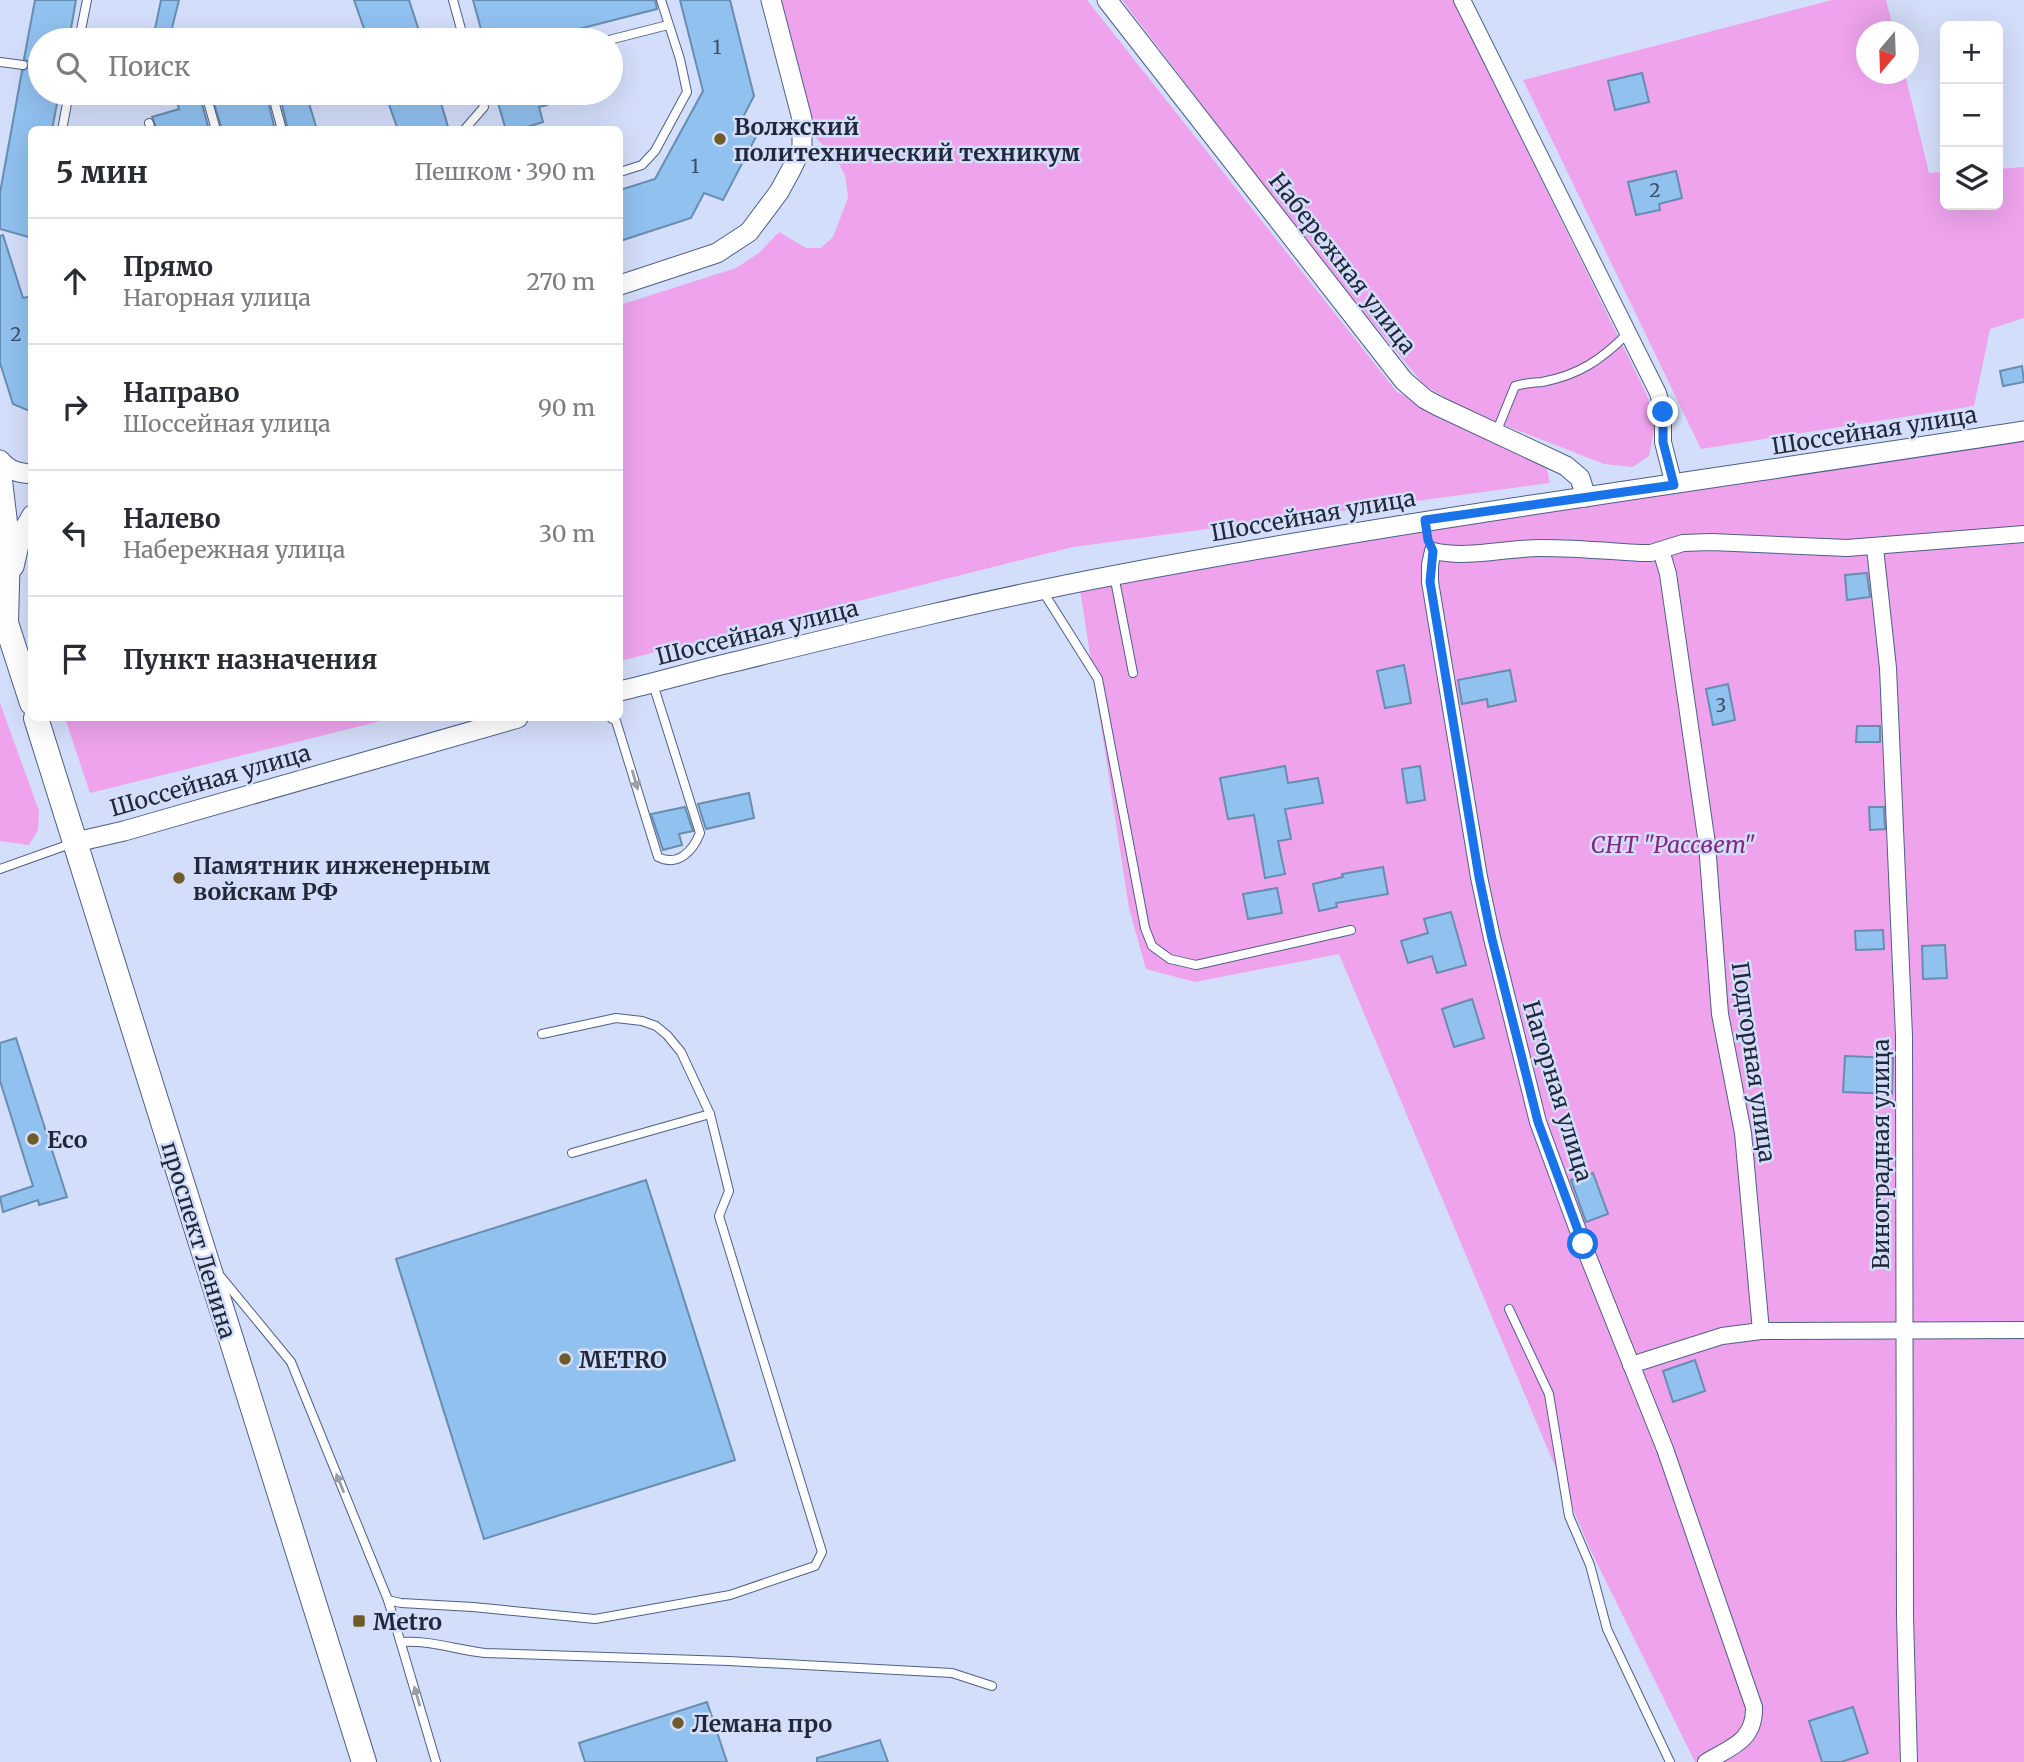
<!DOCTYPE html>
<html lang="ru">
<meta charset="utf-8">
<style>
:root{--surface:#fff;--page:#f7f7f7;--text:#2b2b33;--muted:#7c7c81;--line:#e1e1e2}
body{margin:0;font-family:Merriweather,serif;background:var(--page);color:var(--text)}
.controls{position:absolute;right:21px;top:21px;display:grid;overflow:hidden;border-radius:10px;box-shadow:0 7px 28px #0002}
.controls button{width:63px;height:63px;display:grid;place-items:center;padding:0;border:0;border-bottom:2px solid var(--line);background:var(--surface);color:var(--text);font:35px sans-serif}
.compass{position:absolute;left:1856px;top:21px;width:63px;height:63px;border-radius:50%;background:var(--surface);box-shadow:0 7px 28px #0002;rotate:199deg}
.stop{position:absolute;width:21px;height:21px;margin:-16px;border:5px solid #1a73e8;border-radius:50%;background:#fff}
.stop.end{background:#1a73e8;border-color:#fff;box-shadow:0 2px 7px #0008}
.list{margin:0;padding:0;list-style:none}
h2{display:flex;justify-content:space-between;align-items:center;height:91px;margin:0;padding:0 28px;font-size:30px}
h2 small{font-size:23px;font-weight:400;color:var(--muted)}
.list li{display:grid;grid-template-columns:46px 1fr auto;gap:21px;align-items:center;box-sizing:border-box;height:126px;padding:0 28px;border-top:2px solid var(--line)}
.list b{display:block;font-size:26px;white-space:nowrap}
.list p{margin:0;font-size:23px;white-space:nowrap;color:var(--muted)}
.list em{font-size:23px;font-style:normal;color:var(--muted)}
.icon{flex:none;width:38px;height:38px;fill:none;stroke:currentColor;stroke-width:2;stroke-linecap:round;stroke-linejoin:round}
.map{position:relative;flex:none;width:2024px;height:1762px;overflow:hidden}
.search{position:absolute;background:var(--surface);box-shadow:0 7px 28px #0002;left:28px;top:28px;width:595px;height:77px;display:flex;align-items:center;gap:18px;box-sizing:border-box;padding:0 24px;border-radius:38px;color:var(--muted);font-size:26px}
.panel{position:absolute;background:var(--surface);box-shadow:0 7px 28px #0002;left:28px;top:126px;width:595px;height:595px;border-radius:10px}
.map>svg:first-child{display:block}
.green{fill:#eea3ec}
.building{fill:#91c1ef;stroke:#688db0;stroke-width:2}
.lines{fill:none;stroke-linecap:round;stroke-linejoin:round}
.service-casing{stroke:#4f5f87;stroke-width:10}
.minor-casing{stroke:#4f5f87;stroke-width:18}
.tertiary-casing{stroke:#4f5f87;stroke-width:21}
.primary-casing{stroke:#4f5f87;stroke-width:26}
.service{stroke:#fff;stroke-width:8}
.minor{stroke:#fff;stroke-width:16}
.tertiary{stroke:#fff;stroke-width:19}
.primary{stroke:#fff;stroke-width:24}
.oneway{fill:#9b9ea6}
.route{stroke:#1a73e8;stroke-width:9}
.poi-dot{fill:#705c2a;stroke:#d3defa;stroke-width:2.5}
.labels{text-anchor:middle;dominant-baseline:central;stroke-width:5;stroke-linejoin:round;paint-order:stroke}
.number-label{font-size:19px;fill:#3d4e66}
.poi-label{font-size:23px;font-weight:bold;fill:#212839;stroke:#d3defa;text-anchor:start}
.street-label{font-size:23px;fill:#212839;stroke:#d3defa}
.park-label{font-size:23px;font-style:italic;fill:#832684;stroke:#d3defa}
</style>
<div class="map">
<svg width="2024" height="1762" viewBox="0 0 2024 1762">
<rect width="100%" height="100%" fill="#d3defa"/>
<!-- green -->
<g class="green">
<path d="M781,0h306l310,392 149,73 4,18 -477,64 -453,114v-356l116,-37 23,-15 20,-21 27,16h15l12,-11 15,-39 -3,-23 -9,-17 -24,-24z"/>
<path d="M1122,0h331l193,393 10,27 -7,36 -16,11 -29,-3 -136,-53 -44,-26 -104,-126z"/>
<path d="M1832,0h54l8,31 -27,1v42h38l24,99 16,-1v33h53v-36l26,-2v151l-34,11 -16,77 -273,43 -178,-369z"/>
<path d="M2024,436v1326h-329l-106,-215 -250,-593 -144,28 -49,-13 -17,-61 -49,-319 364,-64z"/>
<path d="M0,703l39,108 -1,19 -9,15 -29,-4z"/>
<path d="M65,718h328l-303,75z"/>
</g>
<!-- building -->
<g class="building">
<path d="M35,0h41l-7,40h-29v53h19l-7,37h-20v108l-32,-9v-36l22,-122 7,-4v-5l-5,-3z"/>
<path d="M161,0h18l-7,28 4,12h-18l-3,-11z"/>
<path d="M354,0h55l13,40h-54z"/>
<path d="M473,0h182l2,9 -121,31h-52z"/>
<path d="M680,0h50l24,96 -14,27 18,10 -35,67 -19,-7 -13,25 -71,23v-51l35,-11 48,-88z"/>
<path d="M1642,73l7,29 -34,8 -7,-29z"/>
<path d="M174,93h29l-2,7 8,30h-52l-5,-13 27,-8z"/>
<path d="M211,93h55l9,37h-53z"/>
<path d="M279,93h27l11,37h-29z"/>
<path d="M385,93h53l11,37h-51z"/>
<path d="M495,93h48l4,12 -8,2 4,15 -26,8h-11z"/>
<path d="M1676,171l6,27 -23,6 1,6 -24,5 -8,-33z"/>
<path d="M3,235l20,63 9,-2v116l-19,-8 -13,-41v-127z"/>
<path d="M2022,366l2,16 -21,4 -3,-15z"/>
<path d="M1867,573l3,24 -23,3 -2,-25z"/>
<path d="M1404,665l7,38 -26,5 -8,-37z"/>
<path d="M1510,670l6,31 -28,6 -1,-8 -25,5 -4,-24z"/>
<path d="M1728,684l7,36 -22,5 -7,-36z"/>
<path d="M1857,726h23v16h-24z"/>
<path d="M1285,766l3,17 30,-5 5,25 -38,6 6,30 -13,2 7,33 -20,4 -11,-63 -26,4 -8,-41z"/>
<path d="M1420,766l5,34 -18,3 -5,-34z"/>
<path d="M749,793l5,25 -48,11 -8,-25z"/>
<path d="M685,807l8,24 -14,3 3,11 -19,5 -12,-36z"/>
<path d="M1869,807h15l1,22 -15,1z"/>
<path d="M1383,867l5,27 -52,9 1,4 -18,4 -6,-27 30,-7 -1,-3z"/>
<path d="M1277,888l5,25 -34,6 -5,-25z"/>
<path d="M1451,912l15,53 -29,8 -5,-17 -24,7 -7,-22 27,-8 -4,-14z"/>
<path d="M1883,930l1,19 -28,1 -1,-19z"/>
<path d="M1945,945l2,33 -24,1 -1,-33z"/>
<path d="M1472,999l12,39 -30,9 -12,-38z"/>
<path d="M16,1038l51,159 -28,8 -1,-5 -35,12 -3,-15 33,-11 -33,-105v-38z"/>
<path d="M1845,1056l48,2 -1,36 -49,-2z"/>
<path d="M1593,1173l15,41 -22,8 -15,-42z"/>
<path d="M646,1180l89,280 -251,79 -88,-280z"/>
<path d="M1695,1360l10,31 -32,11 -10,-31z"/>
<path d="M707,1702l20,60h-142l-6,-19z"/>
<path d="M1853,1707l15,46 -27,9h-19l-13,-41z"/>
<path d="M880,1740l8,22h-71v-4z"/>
</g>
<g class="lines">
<defs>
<g id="service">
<path d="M453,0l11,40"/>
<path d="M79,40l8,-40"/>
<path d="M609,40l59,-15"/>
<path d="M0,62l23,3"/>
<path d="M272,93l10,37"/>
<path d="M207,98l9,32"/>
<path d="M149,123l2,7"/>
<path d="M62,130l7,-37"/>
<path d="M464,130l20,-23 -4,-14"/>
<path d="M620,172l22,-7 13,-14 32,-59 -7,-33 -19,-59"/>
<path d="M1496,433l19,-47c9,-3 17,-3 27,-4 37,-7 59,-22 85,-48"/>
<path d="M1114,575l19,98"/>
<path d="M1042,590l56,89 47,249 7,18 18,13 26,6 155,-35"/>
<path d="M611,718l5,3 42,136c20,10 35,-6 42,-24l-47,-149"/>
<path d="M0,869l73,-26"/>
<path d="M572,1153l138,-39"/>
<path d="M221,1277l70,85 97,238 48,162"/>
<path d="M1509,1309l40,85 20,122 21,49 17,64 63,133"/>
<path d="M388,1600l13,3 72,4 122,12 135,-24 85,-29 7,-14 -103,-336 10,-25 -19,-77 -29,-62 -14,-17 -11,-9 -14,-5 -26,-3 -74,16"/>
<path d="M402,1642c28,-2 55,8 83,11l244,8 223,12 40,13"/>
</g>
<g id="minor">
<path d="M1462,0l196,393 5,19v30l11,43"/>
<path d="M1875,548l13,120 16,368 1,581 4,145"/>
<path d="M1661,550l7,24 39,270 13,170 23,119 18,198"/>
<path d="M1433,551l-3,14v17l49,295 13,61 46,184 45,122 82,205 89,258c1,34 -23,40 -48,55"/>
<path d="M1433,551c36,8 71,-3 108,-3 33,0 66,3 99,5h11l32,-10 28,-1 136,6 177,-14"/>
<path d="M1631,1365l91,-29 39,-5 263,-1"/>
</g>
<g id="tertiary">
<path d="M1107,0l297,381 21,18 13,7 128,60 14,12 6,19"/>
<path d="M620,285l97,-32 32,-21 30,-40 12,-22 11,-23v-28l-31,-119"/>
<path d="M0,460c9,11 18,13 32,14"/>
<path d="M14,567l8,-35 10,-17"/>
<path d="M620,691c39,-9 78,-21 118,-30 125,-31 251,-62 378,-86 301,-57 605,-97 908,-144"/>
<path d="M76,842l48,-11 394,-113"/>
</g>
<g id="primary">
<path d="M0,481l8,66 -2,76 26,80"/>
<path d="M36,718l328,1044"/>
</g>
</defs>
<!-- service casing -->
<use href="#service" class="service-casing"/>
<!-- minor casing -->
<use href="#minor" class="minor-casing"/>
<!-- tertiary casing -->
<use href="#tertiary" class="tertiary-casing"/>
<!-- primary casing -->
<use href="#primary" class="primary-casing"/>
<!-- service -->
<use href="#service" class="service"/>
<!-- minor -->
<use href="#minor" class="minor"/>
<!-- tertiary -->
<use href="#tertiary" class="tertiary"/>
<!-- primary -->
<use href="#primary" class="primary"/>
</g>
<!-- one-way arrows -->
<defs><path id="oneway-solid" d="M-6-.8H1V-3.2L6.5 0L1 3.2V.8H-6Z" transform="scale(1.75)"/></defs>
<g class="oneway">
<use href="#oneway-solid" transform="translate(635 780) rotate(74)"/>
<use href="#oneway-solid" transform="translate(340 1483) rotate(-112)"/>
<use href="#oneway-solid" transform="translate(417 1696) rotate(-106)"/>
</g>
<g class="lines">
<!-- route -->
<path class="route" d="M1583,1244l-45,-122 -46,-183 -13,-62 -49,-295 3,-31 -5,-11 -3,-20 249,-35 -11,-43v-30"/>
</g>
<!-- markers -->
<g class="poi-dot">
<circle cx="720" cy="139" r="7"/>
<circle cx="179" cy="878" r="7"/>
<circle cx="33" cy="1139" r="7"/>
<circle cx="565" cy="1359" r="7"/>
<rect x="352" y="1614" width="14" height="14" rx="3.5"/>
<circle cx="678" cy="1723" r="7"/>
</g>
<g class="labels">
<!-- number labels -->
<g class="number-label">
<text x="717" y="47">1</text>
<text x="695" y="166">1</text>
<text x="1655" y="190">2</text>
<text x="16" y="334">2</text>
<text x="1721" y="705">3</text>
</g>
<!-- poi labels -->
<g class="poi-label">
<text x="734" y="126">Волжский<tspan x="734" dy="26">политехнический техникум</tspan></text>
<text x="193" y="865">Памятник инженерным<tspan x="193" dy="26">войскам РФ</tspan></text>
<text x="47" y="1139">Eco</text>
<text x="579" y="1359">METRO</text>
<text x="373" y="1621">Metro</text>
<text x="692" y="1723">Лемана про</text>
</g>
<!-- street labels -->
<g class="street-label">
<text transform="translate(1343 263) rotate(52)">Набережная улица</text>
<text transform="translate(1874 430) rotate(-9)">Шоссейная улица</text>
<text transform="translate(1313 515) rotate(-10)">Шоссейная улица</text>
<text transform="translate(757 632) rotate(-14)">Шоссейная улица</text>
<text transform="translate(210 780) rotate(-16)">Шоссейная улица</text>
<text transform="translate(1754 1062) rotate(82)">Подгорная улица</text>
<text transform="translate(1558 1091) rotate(73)">Нагорная улица</text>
<text transform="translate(1880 1154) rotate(-90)">Виноградная улица</text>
<text transform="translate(199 1240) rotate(73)">проспект Ленина</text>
</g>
<!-- park labels -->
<g class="park-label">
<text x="1673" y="844">СНТ "Рассвет"</text>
</g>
</g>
</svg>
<div class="controls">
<button>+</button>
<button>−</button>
<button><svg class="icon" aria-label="layers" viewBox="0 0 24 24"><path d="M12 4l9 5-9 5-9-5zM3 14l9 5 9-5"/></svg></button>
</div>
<svg class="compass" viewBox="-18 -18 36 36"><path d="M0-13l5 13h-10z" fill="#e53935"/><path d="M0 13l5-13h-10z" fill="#7c7c81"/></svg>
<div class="stop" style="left:1583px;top:1244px"></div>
<div class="stop end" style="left:1663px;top:412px"></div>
<div class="search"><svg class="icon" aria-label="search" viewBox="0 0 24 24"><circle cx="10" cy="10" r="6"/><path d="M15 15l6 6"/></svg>Поиск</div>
<section class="panel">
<h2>5 мин<small>Пешком · 390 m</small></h2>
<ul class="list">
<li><svg class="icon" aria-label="ahead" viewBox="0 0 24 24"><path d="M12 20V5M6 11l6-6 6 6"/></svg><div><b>Прямо</b><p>Нагорная улица</p></div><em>270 m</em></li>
<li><svg class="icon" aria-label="right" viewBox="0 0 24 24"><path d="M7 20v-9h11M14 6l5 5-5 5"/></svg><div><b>Направо</b><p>Шоссейная улица</p></div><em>90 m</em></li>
<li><svg class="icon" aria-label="left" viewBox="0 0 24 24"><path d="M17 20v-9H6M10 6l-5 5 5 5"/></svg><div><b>Налево</b><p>Набережная улица</p></div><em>30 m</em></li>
<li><svg class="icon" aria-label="arrive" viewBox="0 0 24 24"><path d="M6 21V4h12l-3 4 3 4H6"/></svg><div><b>Пункт назначения</b></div></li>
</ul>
</section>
</div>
